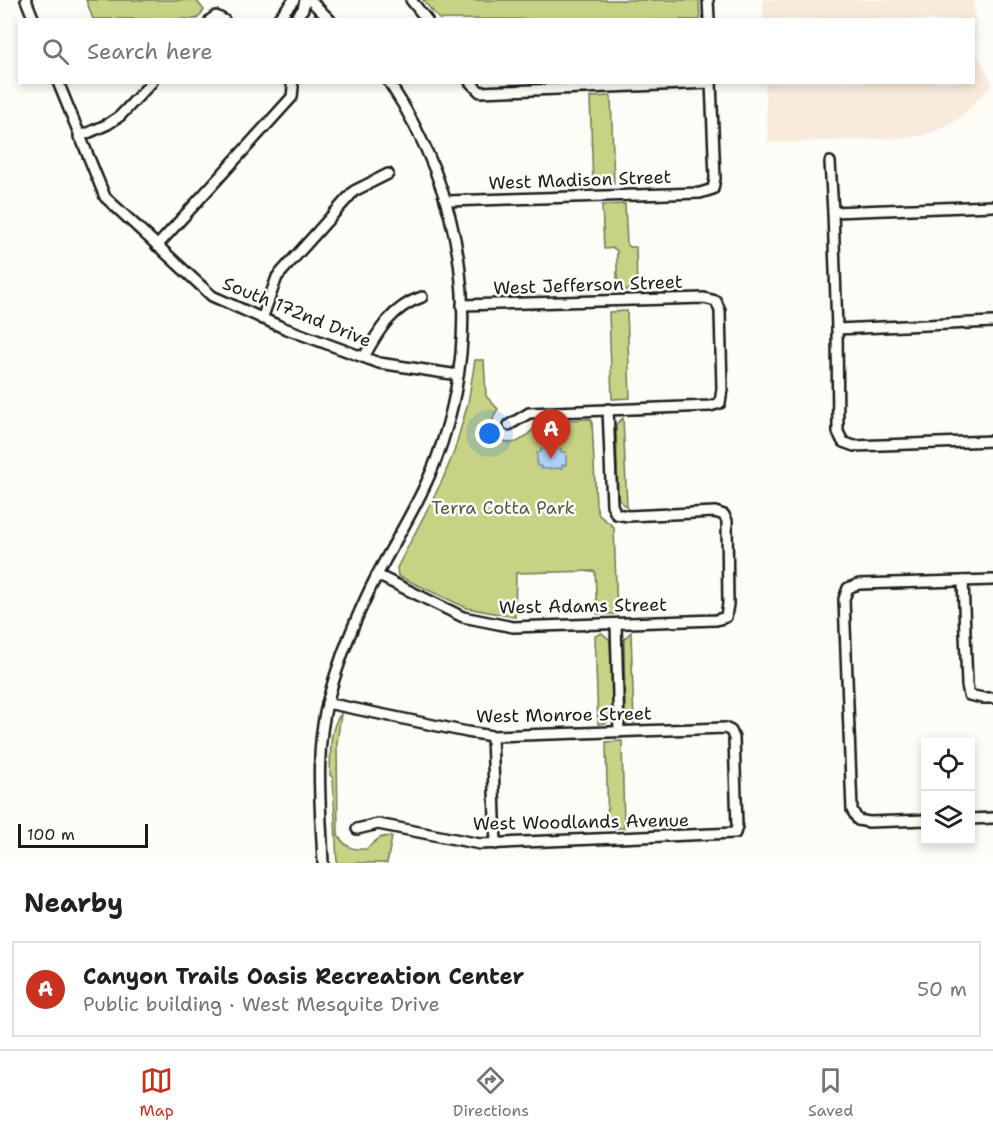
<!DOCTYPE html>
<meta charset="utf-8">
<style>
:root{--surface:#fff;--page:#f2f2f2;--text:#202124;--muted:#757577;--line:#e0e0e0;--accent:#c8321e}
body{margin:0;font-family:"Shantell Sans",sans-serif;background:var(--page);color:var(--text)}
.controls{position:absolute;right:18px;bottom:18px;display:grid;overflow:hidden;border-radius:0px;box-shadow:0 3px 9px #0003}
.controls button{width:54px;height:54px;display:grid;place-items:center;padding:0;border:0;border-bottom:2px solid var(--line);background:var(--surface);color:var(--text);font:30px sans-serif}
.scale{position:absolute;left:18px;bottom:15px;width:130px;box-sizing:border-box;padding-left:6px;border:3px solid #1c1c1c;border-top:0;font-size:16px;line-height:21px;white-space:nowrap;color:#1c1c1c;-webkit-text-stroke:4px #fdfcf7;paint-order:stroke}
.you{position:absolute;left:490px;top:434px;width:21px;height:21px;margin:-15px;border:4px solid #fff;border-radius:50%;background:#1a73e8;box-shadow:0 0 0 9px #1a73e833}
.badge{display:grid;place-items:center;width:39px;height:39px;border-radius:50%;background:var(--accent);color:#fff;font-size:20px;font-weight:700}
.pin{position:absolute;translate:-50% -50px;filter:drop-shadow(0 2px 3px #0008)}
.pin::after{content:'';position:absolute;top:32px;width:21px;height:18px;background:inherit;clip-path:polygon(0 0,100% 0,50% 100%)}
.list{margin:0;padding:0;list-style:none}
h2{display:flex;justify-content:space-between;align-items:center;height:78px;margin:0;padding:0 24px;font-size:26px}
h2 small{font-size:20px;font-weight:400;color:var(--muted)}
.list li{display:grid;grid-template-columns:39px 1fr auto;gap:18px;align-items:center;box-sizing:border-box;height:96px;margin:0 12px 12px;padding:0 12px;border:2px solid var(--line);border-radius:0px}
.list b{display:block;font-size:22px;white-space:nowrap}
.list p{margin:0;font-size:20px;white-space:nowrap;color:var(--muted)}
.list em{font-size:20px;font-style:normal;color:var(--muted)}
.icon{flex:none;width:33px;height:33px;fill:none;stroke:currentColor;stroke-width:2;stroke-linecap:round;stroke-linejoin:round}
.map{position:relative;flex:none;width:993px;height:863px;overflow:hidden}
.search{position:absolute;background:var(--surface);box-shadow:0 3px 9px #0003;left:18px;right:18px;top:18px;height:66px;display:flex;align-items:center;gap:15px;box-sizing:border-box;padding:0 21px;border-radius:0px;color:var(--muted);font-size:22px}
.sheet{height:186px;background:var(--surface)}
nav{display:flex;justify-content:space-around;align-items:center;box-sizing:border-box;height:84px;border-top:2px solid var(--line);background:var(--surface);font-size:16px;color:var(--muted)}
nav a{display:grid;justify-items:center;gap:3px}
nav .on{color:var(--accent)}
.map>svg:first-child{display:block}
.built{fill:#f8ebdc}
.green{fill:#c7d285;stroke:#727750;stroke-width:1.5}
.water{fill:#afd4f8;stroke:#748aa0;stroke-width:1.5}
.lines{fill:none;stroke-linecap:round;stroke-linejoin:round}
.minor-casing{stroke:#1c1c1c;stroke-width:14}
.minor{stroke:#fdfcf7;stroke-width:9}
.labels{text-anchor:middle;dominant-baseline:central;stroke-width:5;stroke-linejoin:round;paint-order:stroke}
.street-label{font-size:18px;fill:#1c1c1c;stroke:#fdfcf7}
.park-label{font-size:18px;fill:#585c41;stroke:#fdfcf7}
</style>
<div class="map">
<svg width="993" height="863" viewBox="0 0 993 863">
<rect width="100%" height="100%" fill="#fdfcf7"/>
<filter id="ink" filterUnits="userSpaceOnUse"><feTurbulence type="fractalNoise" baseFrequency=".0167" numOctaves="2"/><feDisplacementMap in="SourceGraphic" scale="12" xChannelSelector="R" yChannelSelector="G"/><feConvolveMatrix kernelMatrix="1 2 1 2 8 2 1 2 1" color-interpolation-filters="sRGB"/></filter>
<g filter="url(#ink)">
<!-- built -->
<path class="built" d="M763,0h211l2,51 17,33 -33,34 -17,10 -19,7 -19,3 -137,5 -3,-60 209,-1v-62l-211,-1z"/>
<!-- green -->
<g class="green">
<path d="M86,0h110l8,10 -7,9h-104z"/>
<path d="M423,0h276l1,20 -261,-1z"/>
<path d="M611,96l3,88 -21,1 -3,-88z"/>
<path d="M625,204l2,40 3,3h6l1,43h-20v-39l-3,-3 -10,1 -2,-44z"/>
<path d="M627,311l3,87 -18,1 -3,-87z"/>
<path d="M475,360h9l2,36 12,13c-4,5 -6,11 -5,18 1,5 3,9 8,12 20,13 28,-12 45,-18l45,-2 1,2 4,84 3,10 15,12 3,87h-20l-2,-43 -79,2 -1,44 -48,-9 -69,-32 -1,-8 45,-87 12,-29 14,-49z"/>
<path d="M623,418l4,89 -9,-8 -2,-75z"/>
<path d="M631,632l3,91 -9,-8 -1,-76z"/>
<path d="M602,633l8,7 3,70 -2,8 -5,5 -8,1 -3,-88z"/>
<path d="M341,714l-4,29 1,92c7,12 14,15 28,14 9,-6 13,-15 26,-12l-5,26h-50l-4,-85 -3,-3c1,-19 -2,-46 11,-61z"/>
<path d="M622,741l2,87h-16l-2,-86z"/>
</g>
<!-- water -->
<path class="water" d="M541,449h20v3h5v13h-4v3l-21,1v-3h-4v-13l4,-1z"/>
<g class="lines">
<defs>
<g id="minor">
<path d="M26,0l8,20"/>
<path d="M310,0l20,20"/>
<path d="M411,0l16,20"/>
<path d="M708,0l1,20"/>
<path d="M210,20l6,-4 8,4"/>
<path d="M277,20l17,-20"/>
<path d="M294,20l9,-11 2,-9"/>
<path d="M58,82l47,115 107,99 72,32 95,35 79,12"/>
<path d="M470,82l10,10 231,-9"/>
<path d="M79,137l29,-13 12,-8 32,-34"/>
<path d="M830,162l3,50 160,-6"/>
<path d="M447,201l253,-8 13,-4 2,-11 -4,-96"/>
<path d="M833,212l4,117 156,-7"/>
<path d="M157,246l135,-149 1,-10 -2,-5"/>
<path d="M462,305l242,-7 12,3 4,10 2,78 -2,14 -10,3 -181,7 -20,12"/>
<path d="M262,319l15,-42 77,-86 34,-17"/>
<path d="M837,329l1,103 5,10 11,4 139,-5"/>
<path d="M364,357c14,-26 28,-50 58,-60"/>
<path d="M377,575l86,42 50,10 203,-7 10,-3 2,-13 -1,-83 -3,-6 -9,-3 -87,4 -12,-2 -4,-9 -4,-96"/>
<path d="M963,581l4,104 2,10 14,3h10"/>
<path d="M616,624l3,108"/>
<path d="M327,703l140,29 25,4 233,-8 6,3 3,7 3,88 -2,7 -255,11 -102,-20 -21,5"/>
<path d="M492,736l4,108"/>
<path d="M970,819l23,-1"/>
<path d="M926,820l-57,2 -11,-2 -6,-10 -8,-211 4,-11 11,-4 134,-4"/>
<path d="M323,863c-2,-53 -9,-111 5,-163 12,-44 29,-86 50,-127 20,-37 43,-74 58,-113 49,-131 29,-262 -47,-378"/>
</g>
</defs>
<!-- minor casing -->
<use href="#minor" class="minor-casing"/>
<!-- minor -->
<use href="#minor" class="minor"/>
</g>
</g>
<g class="labels">
<!-- street labels -->
<g class="street-label">
<text transform="translate(580 180) rotate(-2)">West Madison Street</text>
<text transform="translate(588 285) rotate(-2)">West Jefferson Street</text>
<text transform="translate(297 312) rotate(22)">South 172nd Drive</text>
<text transform="translate(583 606) rotate(-1)">West Adams Street</text>
<text transform="translate(564 715) rotate(-1)">West Monroe Street</text>
<text transform="translate(581 822) rotate(-1)">West Woodlands Avenue</text>
</g>
<!-- park labels -->
<g class="park-label">
<text x="503" y="508">Terra Cotta Park</text>
</g>
</g>
</svg>
<div class="controls">
<button><svg class="icon" aria-label="locate" viewBox="0 0 24 24"><circle cx="12" cy="12" r="6"/><path d="M12 2v4M12 18v4M2 12h4M18 12h4"/></svg></button>
<button><svg class="icon" aria-label="layers" viewBox="0 0 24 24"><path d="M12 4l9 5-9 5-9-5zM3 14l9 5 9-5"/></svg></button>
</div>
<div class="scale">100 m</div>
<div class="you"></div>
<div class="pin badge" style="left:551px;top:459px">A</div>
<div class="search"><svg class="icon" aria-label="search" viewBox="0 0 24 24"><circle cx="10" cy="10" r="6"/><path d="M15 15l6 6"/></svg>Search here</div>
</div>
<section class="sheet">
<h2>Nearby<small></small></h2>
<ul class="list">
<li><span class="badge">A</span><div><b>Canyon Trails Oasis Recreation Center</b><p>Public building · West Mesquite Drive</p></div><em>50 m</em></li>
</ul>
</section>
<nav>
<a class="on"><svg class="icon" aria-label="map" viewBox="0 0 24 24"><path d="M3 6l6-2 6 2 6-2v14l-6 2-6-2-6 2zM9 4v14M15 6v14"/></svg>Map</a>
<a><svg class="icon" aria-label="directions" viewBox="0 0 24 24"><path d="M12 3l9 9-9 9-9-9zM9 14v-3h6M13 9l2 2-2 2"/></svg>Directions</a>
<a><svg class="icon" aria-label="saved" viewBox="0 0 24 24"><path d="M7 4h10v16l-5-4-5 4z"/></svg>Saved</a>
</nav>
